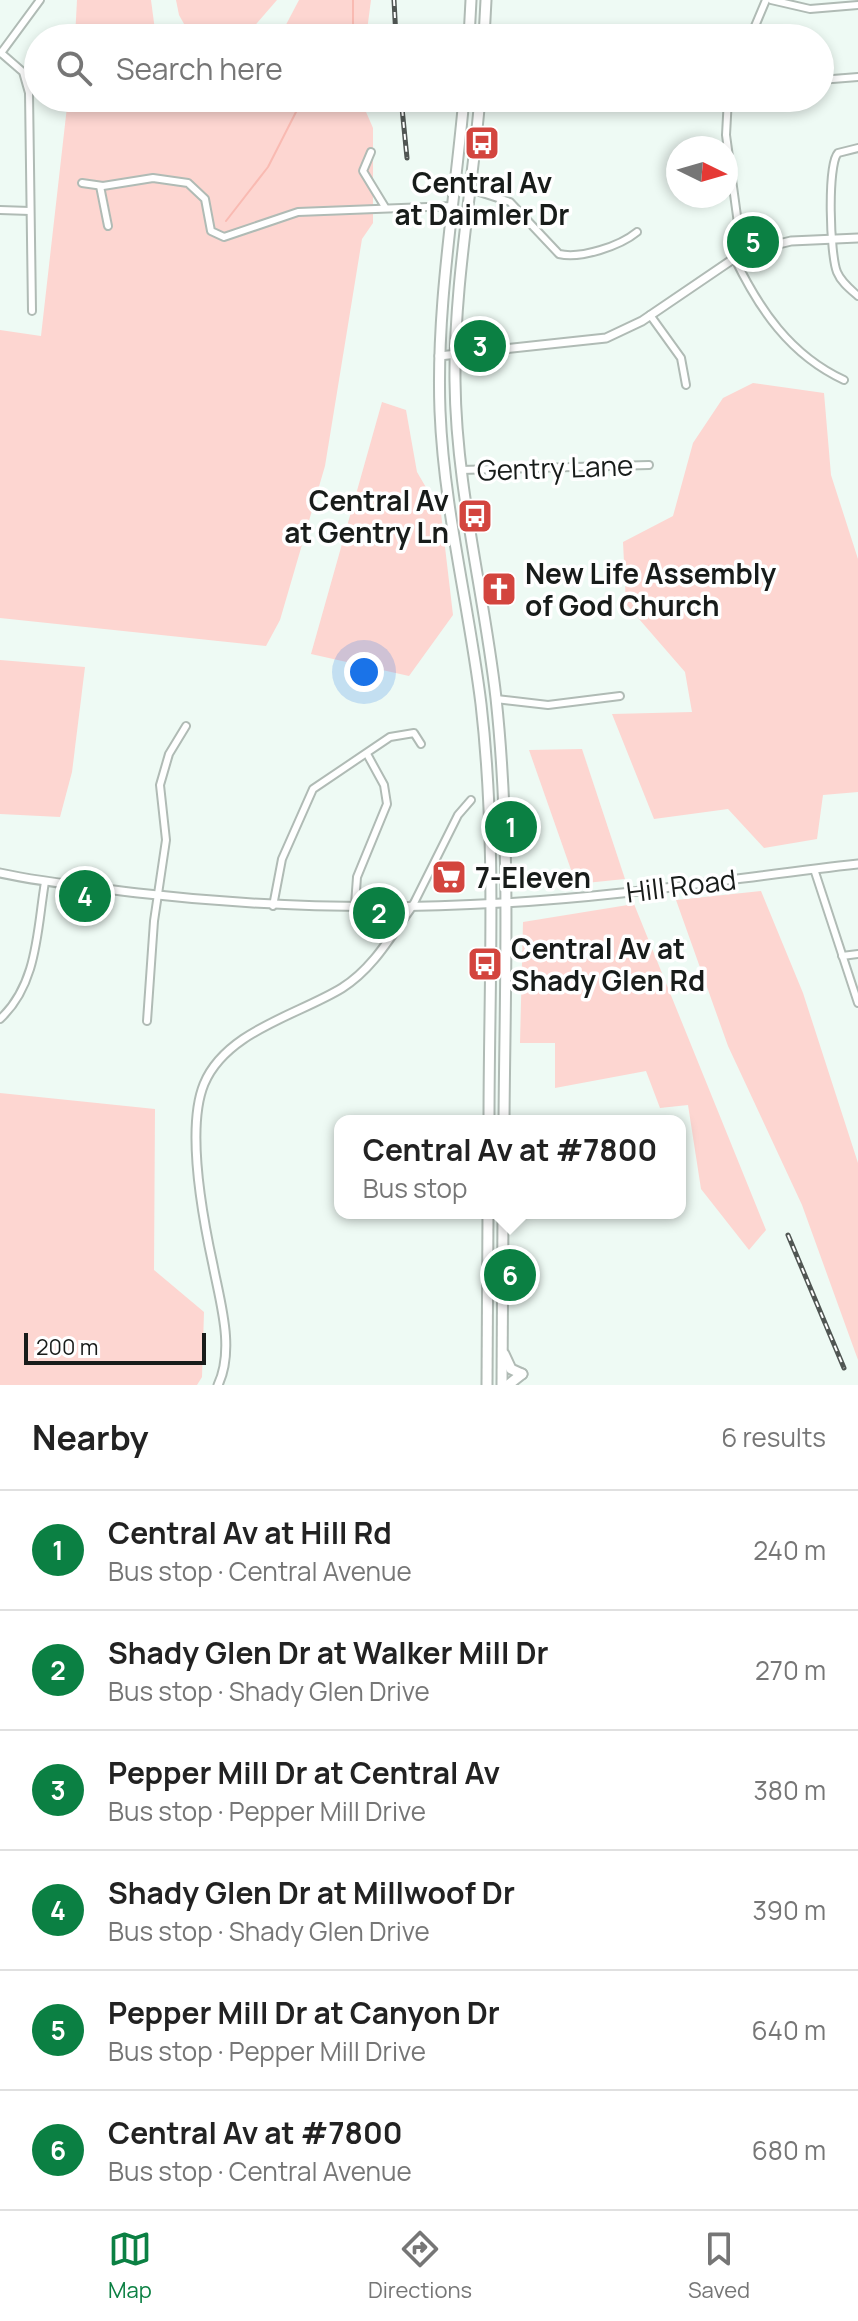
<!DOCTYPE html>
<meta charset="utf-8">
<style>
:root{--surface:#fff;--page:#f2f2f2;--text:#222;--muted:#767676;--line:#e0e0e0;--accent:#0b8043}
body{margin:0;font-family:Manrope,sans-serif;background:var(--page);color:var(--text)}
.compass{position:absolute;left:666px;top:136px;width:72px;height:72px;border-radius:50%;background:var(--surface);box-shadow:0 4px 12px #0003;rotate:95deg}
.scale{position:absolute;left:24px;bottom:20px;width:182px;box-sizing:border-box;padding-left:8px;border:4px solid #181c1a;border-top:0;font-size:22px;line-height:28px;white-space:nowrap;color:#181c1a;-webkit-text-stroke:6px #fff;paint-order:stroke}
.you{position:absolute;left:364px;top:672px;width:28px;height:28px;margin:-20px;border:6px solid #fff;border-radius:50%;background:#1a73e8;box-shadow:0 0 0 12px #1a73e833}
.badge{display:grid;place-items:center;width:52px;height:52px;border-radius:50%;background:var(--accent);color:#fff;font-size:26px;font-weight:700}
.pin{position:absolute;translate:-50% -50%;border:4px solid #fff;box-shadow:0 2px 8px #0006}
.popup{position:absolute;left:334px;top:1115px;width:352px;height:104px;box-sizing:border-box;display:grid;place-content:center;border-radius:16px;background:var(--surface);filter:drop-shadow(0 2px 6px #0005);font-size:26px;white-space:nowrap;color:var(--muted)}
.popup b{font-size:30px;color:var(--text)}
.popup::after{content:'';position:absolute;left:50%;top:100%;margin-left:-16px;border:16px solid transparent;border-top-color:var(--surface)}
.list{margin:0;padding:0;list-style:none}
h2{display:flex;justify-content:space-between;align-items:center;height:104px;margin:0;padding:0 32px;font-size:34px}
h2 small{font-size:26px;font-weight:400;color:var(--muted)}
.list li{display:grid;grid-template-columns:52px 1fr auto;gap:24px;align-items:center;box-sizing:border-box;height:120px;padding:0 32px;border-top:2px solid var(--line)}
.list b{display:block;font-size:30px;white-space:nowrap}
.list p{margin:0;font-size:26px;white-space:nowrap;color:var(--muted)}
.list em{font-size:26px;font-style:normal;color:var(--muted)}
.icon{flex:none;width:44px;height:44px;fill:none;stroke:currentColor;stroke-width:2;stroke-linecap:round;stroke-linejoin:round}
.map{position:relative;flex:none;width:858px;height:1385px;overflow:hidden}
.search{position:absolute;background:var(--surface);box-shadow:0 4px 12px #0003;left:24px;right:24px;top:24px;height:88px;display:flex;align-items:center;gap:20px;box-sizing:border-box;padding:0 28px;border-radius:44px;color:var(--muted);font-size:30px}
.sheet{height:824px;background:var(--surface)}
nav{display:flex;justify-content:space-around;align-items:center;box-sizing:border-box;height:112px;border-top:2px solid var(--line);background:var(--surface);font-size:22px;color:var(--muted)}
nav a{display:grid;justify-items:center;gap:4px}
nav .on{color:var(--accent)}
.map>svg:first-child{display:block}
.green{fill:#fdd6d1}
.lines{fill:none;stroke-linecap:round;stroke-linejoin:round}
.stream{stroke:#f9bab2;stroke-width:2}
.minor-casing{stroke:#b0bbb5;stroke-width:10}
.tertiary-casing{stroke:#b0bbb5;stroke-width:11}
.primary-casing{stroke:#b0bbb5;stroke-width:13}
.minor{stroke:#fff;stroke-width:6}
.tertiary{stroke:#fff;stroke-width:7}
.primary{stroke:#fff;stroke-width:9}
.rail-casing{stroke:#505653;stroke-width:5}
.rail{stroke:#fff;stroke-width:2;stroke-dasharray:6;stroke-linecap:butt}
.labels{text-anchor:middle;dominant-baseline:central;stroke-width:7;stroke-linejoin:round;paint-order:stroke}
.poi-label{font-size:28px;font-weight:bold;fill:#181c1a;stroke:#fff;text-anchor:start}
.street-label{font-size:28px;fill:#181c1a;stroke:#fff}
</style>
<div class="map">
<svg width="858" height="1385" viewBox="0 0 858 1385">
<rect width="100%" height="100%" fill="#eefaf4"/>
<!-- green -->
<g class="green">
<path d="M77,0h74l5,38h-81z"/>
<path d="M176,0h101l-33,38h-52l-13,-23z"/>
<path d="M299,0h72l-5,38h-87z"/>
<path d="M68,98h292l13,30v95l-11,16 -37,227 -45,154 -14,26 -266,-28v-288l41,6z"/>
<path d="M753,383l71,10 7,82 27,84v233l-35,3 -6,44 -53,9 -36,-39 -74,10 -42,-105 80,-2 -7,-40 -59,-68 -3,-62 50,-26 20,-73 30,-45z"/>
<path d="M382,402l24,8 11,62 24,41 12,102 -44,61 -98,-22z"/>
<path d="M0,660l85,7 -13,105 -12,45 -60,-3z"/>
<path d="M582,749l43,130 -49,5 -47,-134z"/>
<path d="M761,891l42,102 55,170v197l-56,-155 -74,-159 -52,-146z"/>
<path d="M634,904l132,326 -17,20 -48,-61 -13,-84 -28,3 -14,-37 -91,17v-45h-35l3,-121z"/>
<path d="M0,1093l155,16 -1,161 50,42 -2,65 -5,8h-197z"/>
</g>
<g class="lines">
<!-- stream -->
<g class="stream">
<path d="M353,0v38"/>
<path d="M226,221l42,-54 29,-57 20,-12"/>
</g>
<defs>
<g id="minor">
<path d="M771,0l39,9 48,-4"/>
<path d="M750,38l16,-38"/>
<path d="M0,52l23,20 6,21 3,218"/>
<path d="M1,53l39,-53"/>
<path d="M820,80l38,-3"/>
<path d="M728,98l-2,37 16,118"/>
<path d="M858,148l-20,5c-11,12 -8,102 -1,119 4,10 13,17 21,24"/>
<path d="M371,152l-8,19 22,36"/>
<path d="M82,183l21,3 50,-8 35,5 17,16 6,32 13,6 74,-25 155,-6"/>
<path d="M100,186l8,40"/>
<path d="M470,189l40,13 49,52c22,5 61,-8 78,-22"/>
<path d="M0,210l30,1"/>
<path d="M734,257c25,52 56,98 110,123"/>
<path d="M650,315l31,43 5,27"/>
<path d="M460,470l189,-5"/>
<path d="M496,699l52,6 72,-9"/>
<path d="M814,869l44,134"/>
<path d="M355,905l2,-28 30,-73 -3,-19 -17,-31"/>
<path d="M413,905l45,-90 13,-15"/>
<path d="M273,906l9,-47 31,-70 77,-52 24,-4 7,11"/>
<path d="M842,956l16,-2"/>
<path d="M0,1019c38,-35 37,-90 45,-137"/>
<path d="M147,1021l7,-100 12,-81 -6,-55 9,-31 17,-28"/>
</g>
<g id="tertiary">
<path d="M439,356l167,-18 36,-17 100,-68 49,-12 67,-3"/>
<path d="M0,873c45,10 92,14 138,20 121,14 243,17 364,10 119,-6 238,-26 356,-39"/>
<path d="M218,1385c17,-36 2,-83 -5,-120 -10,-46 -27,-137 -9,-181 22,-53 94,-69 138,-96 32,-20 50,-54 71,-83"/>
</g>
<g id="primary">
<path d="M469,38l2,-38"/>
<path d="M484,38l2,-38"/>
<path d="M464,98c-9,104 -28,208 -24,313 4,99 29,195 41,293 16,138 8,278 8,417"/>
<path d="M480,98c-8,94 -26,188 -25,283 1,107 29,211 41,317 15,140 9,283 8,423"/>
<path d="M504,1354l7,15 11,5"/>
<path d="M487,1385l1,-172"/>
<path d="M502,1385l1,-172"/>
<path d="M508,1385l14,-11"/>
</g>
</defs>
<!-- minor casing -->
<use href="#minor" class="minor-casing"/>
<!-- tertiary casing -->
<use href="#tertiary" class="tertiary-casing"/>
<!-- primary casing -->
<use href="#primary" class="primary-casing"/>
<!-- minor -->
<use href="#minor" class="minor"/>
<!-- tertiary -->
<use href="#tertiary" class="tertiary"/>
<!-- primary -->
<use href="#primary" class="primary"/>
<defs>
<g id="rail">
<path d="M394,0l2,38"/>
<path d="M401,98l6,60"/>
<path d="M788,1235l56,133"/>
</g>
</defs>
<!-- rail casing -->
<use href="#rail" class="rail-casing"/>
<!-- rail -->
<use href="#rail" class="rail"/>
</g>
<!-- icons -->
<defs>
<symbol id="bus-square" viewBox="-11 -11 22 22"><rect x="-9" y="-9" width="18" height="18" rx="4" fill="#d3453e" stroke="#fff"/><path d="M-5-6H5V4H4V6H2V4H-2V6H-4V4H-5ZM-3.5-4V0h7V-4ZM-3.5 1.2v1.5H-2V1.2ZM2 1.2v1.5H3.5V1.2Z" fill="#fff"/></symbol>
<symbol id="church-square" viewBox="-11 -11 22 22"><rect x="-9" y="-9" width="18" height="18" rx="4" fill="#d3453e" stroke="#fff"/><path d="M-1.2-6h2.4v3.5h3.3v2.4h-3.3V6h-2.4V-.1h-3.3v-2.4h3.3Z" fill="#fff"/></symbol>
<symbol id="supermarket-square" viewBox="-11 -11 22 22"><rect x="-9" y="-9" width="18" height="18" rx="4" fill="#d3453e" stroke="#fff"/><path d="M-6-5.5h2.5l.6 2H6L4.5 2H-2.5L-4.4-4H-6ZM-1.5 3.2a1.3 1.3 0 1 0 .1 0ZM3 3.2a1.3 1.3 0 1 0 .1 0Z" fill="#fff"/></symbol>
</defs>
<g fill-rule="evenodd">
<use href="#bus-square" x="462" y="123" width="40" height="40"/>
<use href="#bus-square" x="455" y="496" width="40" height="40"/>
<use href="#church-square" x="479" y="569" width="40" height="40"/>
<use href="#supermarket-square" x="429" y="857" width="40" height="40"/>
<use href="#bus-square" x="465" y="944" width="40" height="40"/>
</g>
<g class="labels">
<!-- poi labels -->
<g class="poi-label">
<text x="482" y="182" text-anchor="middle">Central Av<tspan x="482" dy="32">at Daimler Dr</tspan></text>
<text x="449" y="500" text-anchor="end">Central Av<tspan x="449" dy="32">at Gentry Ln</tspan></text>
<text x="525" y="573">New Life Assembly<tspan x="525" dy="32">of God Church</tspan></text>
<text x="475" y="877">7-Eleven</text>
<text x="511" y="948">Central Av at<tspan x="511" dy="32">Shady Glen Rd</tspan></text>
</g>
<!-- street labels -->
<g class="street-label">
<text transform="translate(555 467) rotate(-2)">Gentry Lane</text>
<text transform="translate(681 885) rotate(-7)">Hill Road</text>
</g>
</g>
</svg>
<svg class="compass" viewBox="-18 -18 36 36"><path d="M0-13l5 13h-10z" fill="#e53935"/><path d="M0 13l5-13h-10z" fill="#767676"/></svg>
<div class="scale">200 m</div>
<div class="you"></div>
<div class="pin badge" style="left:511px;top:827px">1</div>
<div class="pin badge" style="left:379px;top:913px">2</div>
<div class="pin badge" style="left:480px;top:346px">3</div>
<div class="pin badge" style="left:85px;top:896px">4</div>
<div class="pin badge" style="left:753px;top:242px">5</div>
<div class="pin badge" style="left:510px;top:1275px">6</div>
<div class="popup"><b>Central Av at #7800</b>Bus stop</div>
<div class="search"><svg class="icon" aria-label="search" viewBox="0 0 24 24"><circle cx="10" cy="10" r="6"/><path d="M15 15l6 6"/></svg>Search here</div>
</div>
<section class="sheet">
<h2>Nearby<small>6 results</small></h2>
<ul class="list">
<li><span class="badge">1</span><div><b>Central Av at Hill Rd</b><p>Bus stop · Central Avenue</p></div><em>240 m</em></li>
<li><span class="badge">2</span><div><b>Shady Glen Dr at Walker Mill Dr</b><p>Bus stop · Shady Glen Drive</p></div><em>270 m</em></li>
<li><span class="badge">3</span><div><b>Pepper Mill Dr at Central Av</b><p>Bus stop · Pepper Mill Drive</p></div><em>380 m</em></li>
<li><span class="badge">4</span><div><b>Shady Glen Dr at Millwoof Dr</b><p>Bus stop · Shady Glen Drive</p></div><em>390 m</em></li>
<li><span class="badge">5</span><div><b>Pepper Mill Dr at Canyon Dr</b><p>Bus stop · Pepper Mill Drive</p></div><em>640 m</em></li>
<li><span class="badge">6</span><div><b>Central Av at #7800</b><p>Bus stop · Central Avenue</p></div><em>680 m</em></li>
</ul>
</section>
<nav>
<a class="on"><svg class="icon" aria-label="map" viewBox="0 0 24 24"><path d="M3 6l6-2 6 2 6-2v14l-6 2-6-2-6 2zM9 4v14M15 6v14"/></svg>Map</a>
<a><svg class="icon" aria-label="directions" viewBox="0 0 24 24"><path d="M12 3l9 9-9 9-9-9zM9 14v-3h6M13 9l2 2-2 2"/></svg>Directions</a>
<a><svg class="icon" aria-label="saved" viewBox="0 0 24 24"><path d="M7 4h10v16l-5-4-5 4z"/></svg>Saved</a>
</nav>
